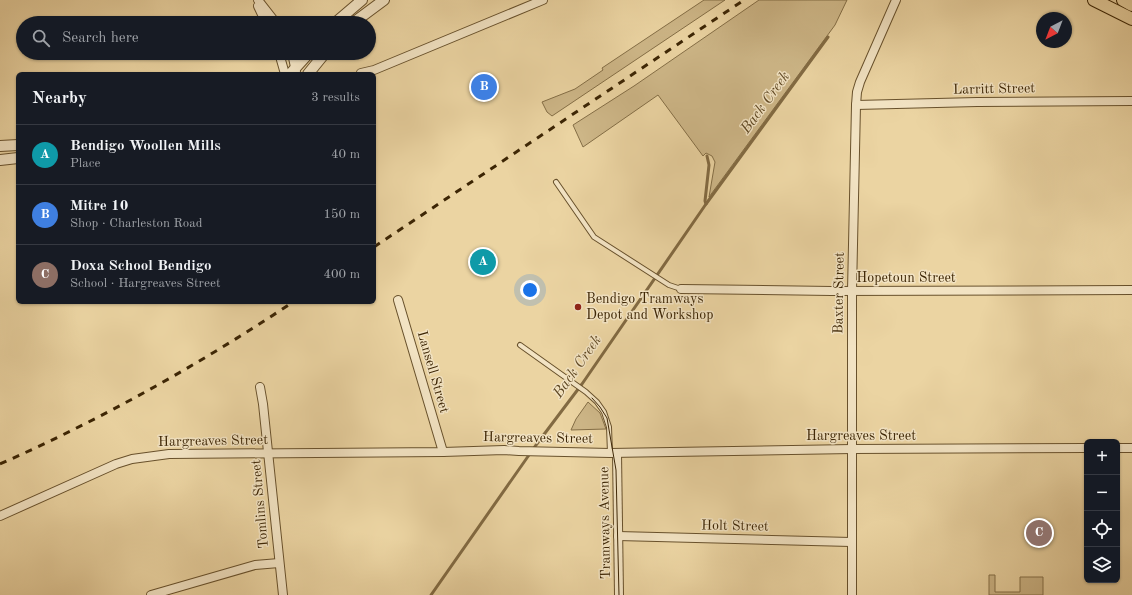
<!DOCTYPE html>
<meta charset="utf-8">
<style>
:root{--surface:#171b24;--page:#20242c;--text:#f1f3f6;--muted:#9ea1a6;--line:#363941;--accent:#c59692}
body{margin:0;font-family:"Old Standard TT",serif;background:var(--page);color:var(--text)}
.controls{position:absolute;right:12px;bottom:12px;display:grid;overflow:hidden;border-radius:6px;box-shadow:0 1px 3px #0004}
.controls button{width:36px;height:36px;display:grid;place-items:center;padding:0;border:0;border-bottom:1px solid var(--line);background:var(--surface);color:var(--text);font:20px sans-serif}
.compass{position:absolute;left:1036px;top:12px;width:36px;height:36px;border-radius:50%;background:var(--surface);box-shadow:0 1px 3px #0004;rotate:222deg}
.you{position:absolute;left:530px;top:290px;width:14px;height:14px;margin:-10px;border:3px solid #fff;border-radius:50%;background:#1a73e8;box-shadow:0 0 0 6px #1a73e833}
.badge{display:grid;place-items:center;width:26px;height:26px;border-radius:50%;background:var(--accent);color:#fff;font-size:13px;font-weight:700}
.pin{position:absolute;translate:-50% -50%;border:2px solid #fff;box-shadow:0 1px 4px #0006}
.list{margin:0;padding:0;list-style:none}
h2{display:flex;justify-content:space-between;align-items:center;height:52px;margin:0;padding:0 16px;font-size:17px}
h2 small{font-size:13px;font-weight:400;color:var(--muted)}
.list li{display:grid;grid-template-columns:26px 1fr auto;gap:12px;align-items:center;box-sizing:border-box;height:60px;padding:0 16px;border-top:1px solid var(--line)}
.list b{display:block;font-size:15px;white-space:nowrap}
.list p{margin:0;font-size:13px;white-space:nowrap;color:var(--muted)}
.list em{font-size:13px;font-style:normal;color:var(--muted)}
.icon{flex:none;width:22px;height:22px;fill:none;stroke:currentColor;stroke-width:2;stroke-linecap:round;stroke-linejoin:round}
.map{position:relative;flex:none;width:1132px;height:595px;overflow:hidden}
.search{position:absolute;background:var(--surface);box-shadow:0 1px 3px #0004;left:16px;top:16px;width:360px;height:44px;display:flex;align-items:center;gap:10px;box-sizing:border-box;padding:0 14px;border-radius:22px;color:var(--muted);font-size:15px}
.panel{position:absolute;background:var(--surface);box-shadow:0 1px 3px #0004;left:16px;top:72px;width:360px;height:232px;border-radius:6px}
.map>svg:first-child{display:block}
.green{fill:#cdb687;stroke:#846e46}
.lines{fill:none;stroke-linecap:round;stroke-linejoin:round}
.stream{stroke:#826a42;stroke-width:3}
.service-casing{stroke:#68512c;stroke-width:6}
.minor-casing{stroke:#68512c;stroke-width:10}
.tertiary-casing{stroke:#68512c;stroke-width:12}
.primary-casing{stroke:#3c2504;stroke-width:14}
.service{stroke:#f2e3c3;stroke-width:4}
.minor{stroke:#f2e3c3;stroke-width:8}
.tertiary{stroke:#f2e3c3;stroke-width:10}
.primary{stroke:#ebd4a2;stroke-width:12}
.tram{stroke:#3c2504;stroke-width:1}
.rail{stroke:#3c2504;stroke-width:3;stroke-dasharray:7 7;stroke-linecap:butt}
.poi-dot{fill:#8f2418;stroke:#f2e3c3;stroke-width:1.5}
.labels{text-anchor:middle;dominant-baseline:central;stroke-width:3;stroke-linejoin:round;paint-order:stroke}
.street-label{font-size:14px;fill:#3c2504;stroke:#f2e3c3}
.poi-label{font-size:14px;fill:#3c2504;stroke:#f2e3c3;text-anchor:start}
.water-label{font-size:15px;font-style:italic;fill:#5f4823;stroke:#f2e3c3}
</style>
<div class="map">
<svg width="1132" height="595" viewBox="0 0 1132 595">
<rect width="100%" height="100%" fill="#ebd4a2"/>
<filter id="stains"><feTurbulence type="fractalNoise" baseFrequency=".005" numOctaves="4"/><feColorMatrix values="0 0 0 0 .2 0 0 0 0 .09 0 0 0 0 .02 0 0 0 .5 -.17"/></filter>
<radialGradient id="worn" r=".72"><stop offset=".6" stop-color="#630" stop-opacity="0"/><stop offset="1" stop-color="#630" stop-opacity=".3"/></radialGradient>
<!-- green -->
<g class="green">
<path d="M704,0h21l-173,116 -5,-4 -5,-10 33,-13 28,-19 -1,-2z"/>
<path d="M759,0h88l-12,25 -126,172 6,-35 -3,-6 -6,-3 -3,3 -45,-61 -75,52 -10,-22 61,-39z"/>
<path d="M588,402l12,11 6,16 -35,1 5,-11z"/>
<path d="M989,575h6v17h25v-15h23v18h-54z"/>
</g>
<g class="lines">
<!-- stream -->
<g class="stream">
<path d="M706,204l-1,-3 4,-36 -2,-9"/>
<path d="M431,595l105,-150 46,-61 124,-180 122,-167"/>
</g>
<defs>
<g id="service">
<path d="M556,182l38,55 75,48 12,4"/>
<path d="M520,345l66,47 11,10 7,10 5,15 1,26"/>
</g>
<g id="minor">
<path d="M258,0l18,23"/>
<path d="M258,6l8,17"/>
<path d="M279,53l6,21"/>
<path d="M292,53l4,19"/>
<path d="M361,73l13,-3 169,-70"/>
<path d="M856,105l121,-3 155,-1"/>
<path d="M681,289l151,2 300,-1"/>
<path d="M398,300l45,152"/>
<path d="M260,387l3,17 20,191"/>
<path d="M1117,448h15"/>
<path d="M617,453l2,142"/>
<path d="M0,516l116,-52 16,-5 37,-5 274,-2 61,-2 15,1 91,2 242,-4 235,-1"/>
<path d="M618,536l233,6"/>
<path d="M151,595l104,-30 24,-2"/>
<path d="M852,595v-304l4,-186 1,-13 3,-10 36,-82"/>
</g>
<g id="tertiary">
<path d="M335,23l27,-23"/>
<path d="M353,23l31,-23"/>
<path d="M290,74l19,-21"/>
<path d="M308,74l17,-21"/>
<path d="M0,146l18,-1"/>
<path d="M0,160l18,-2"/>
</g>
<g id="primary">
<path d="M1094,0l38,19"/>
<path d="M1123,0l9,5"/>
</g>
</defs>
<!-- service casing -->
<use href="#service" class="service-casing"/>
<!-- minor casing -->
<use href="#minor" class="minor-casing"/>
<!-- tertiary casing -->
<use href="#tertiary" class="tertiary-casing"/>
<!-- primary casing -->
<use href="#primary" class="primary-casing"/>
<!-- service -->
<use href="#service" class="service"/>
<!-- minor -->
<use href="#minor" class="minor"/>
<!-- tertiary -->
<use href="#tertiary" class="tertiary"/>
<!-- primary -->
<use href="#primary" class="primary"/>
<!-- tram -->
<path class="tram" d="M592,398l8,9 7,11 9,52 3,125"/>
<!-- rail -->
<g class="rail">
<path d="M374,247l370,-247"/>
<path d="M0,464c102,-45 200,-100 293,-162"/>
</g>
</g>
<!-- markers -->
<circle class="poi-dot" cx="578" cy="307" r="4"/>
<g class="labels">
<!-- street labels -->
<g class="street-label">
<text transform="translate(994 89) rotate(-1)">Larritt Street</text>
<text x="906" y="278">Hopetoun Street</text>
<text transform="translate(839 293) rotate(-89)">Baxter Street</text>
<text transform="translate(433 372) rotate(74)">Lansell Street</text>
<text x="861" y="436">Hargreaves Street</text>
<text transform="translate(538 438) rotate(1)">Hargreaves Street</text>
<text transform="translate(213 441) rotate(-1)">Hargreaves Street</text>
<text transform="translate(260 504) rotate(-95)">Tomlins Street</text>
<text transform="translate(605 523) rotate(-91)">Tramways Avenue</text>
<text transform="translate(735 526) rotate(1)">Holt Street</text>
</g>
<!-- poi labels -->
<g class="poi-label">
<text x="586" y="299">Bendigo Tramways<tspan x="586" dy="16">Depot and Workshop</tspan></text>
</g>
<!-- water labels -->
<g class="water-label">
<text transform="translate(766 103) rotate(-54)">Back Creek</text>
<text transform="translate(578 367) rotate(-55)">Back Creek</text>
</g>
</g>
<rect width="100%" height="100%" filter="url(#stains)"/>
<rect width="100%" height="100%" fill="url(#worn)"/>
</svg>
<div class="controls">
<button>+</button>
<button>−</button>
<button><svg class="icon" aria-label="locate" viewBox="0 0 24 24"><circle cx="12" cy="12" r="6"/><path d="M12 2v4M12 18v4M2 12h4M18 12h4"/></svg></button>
<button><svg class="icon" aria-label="layers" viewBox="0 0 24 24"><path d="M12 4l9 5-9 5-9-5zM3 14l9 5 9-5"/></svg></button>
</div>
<svg class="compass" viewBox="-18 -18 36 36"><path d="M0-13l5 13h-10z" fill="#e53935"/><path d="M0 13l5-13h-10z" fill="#9ea1a6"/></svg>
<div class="you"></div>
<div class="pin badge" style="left:483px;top:262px;background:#0f9aa8">A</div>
<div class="pin badge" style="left:484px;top:87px;background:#3f7fe0">B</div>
<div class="pin badge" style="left:1039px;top:533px;background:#8d6e63">C</div>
<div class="search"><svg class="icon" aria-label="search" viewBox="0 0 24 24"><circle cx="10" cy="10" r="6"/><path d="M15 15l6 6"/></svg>Search here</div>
<section class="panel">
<h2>Nearby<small>3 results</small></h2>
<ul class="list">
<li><span class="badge" style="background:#0f9aa8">A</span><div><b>Bendigo Woollen Mills</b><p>Place</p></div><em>40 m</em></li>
<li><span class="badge" style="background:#3f7fe0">B</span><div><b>Mitre 10</b><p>Shop · Charleston Road</p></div><em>150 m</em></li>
<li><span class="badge" style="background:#8d6e63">C</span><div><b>Doxa School Bendigo</b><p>School · Hargreaves Street</p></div><em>400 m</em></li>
</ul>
</section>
</div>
